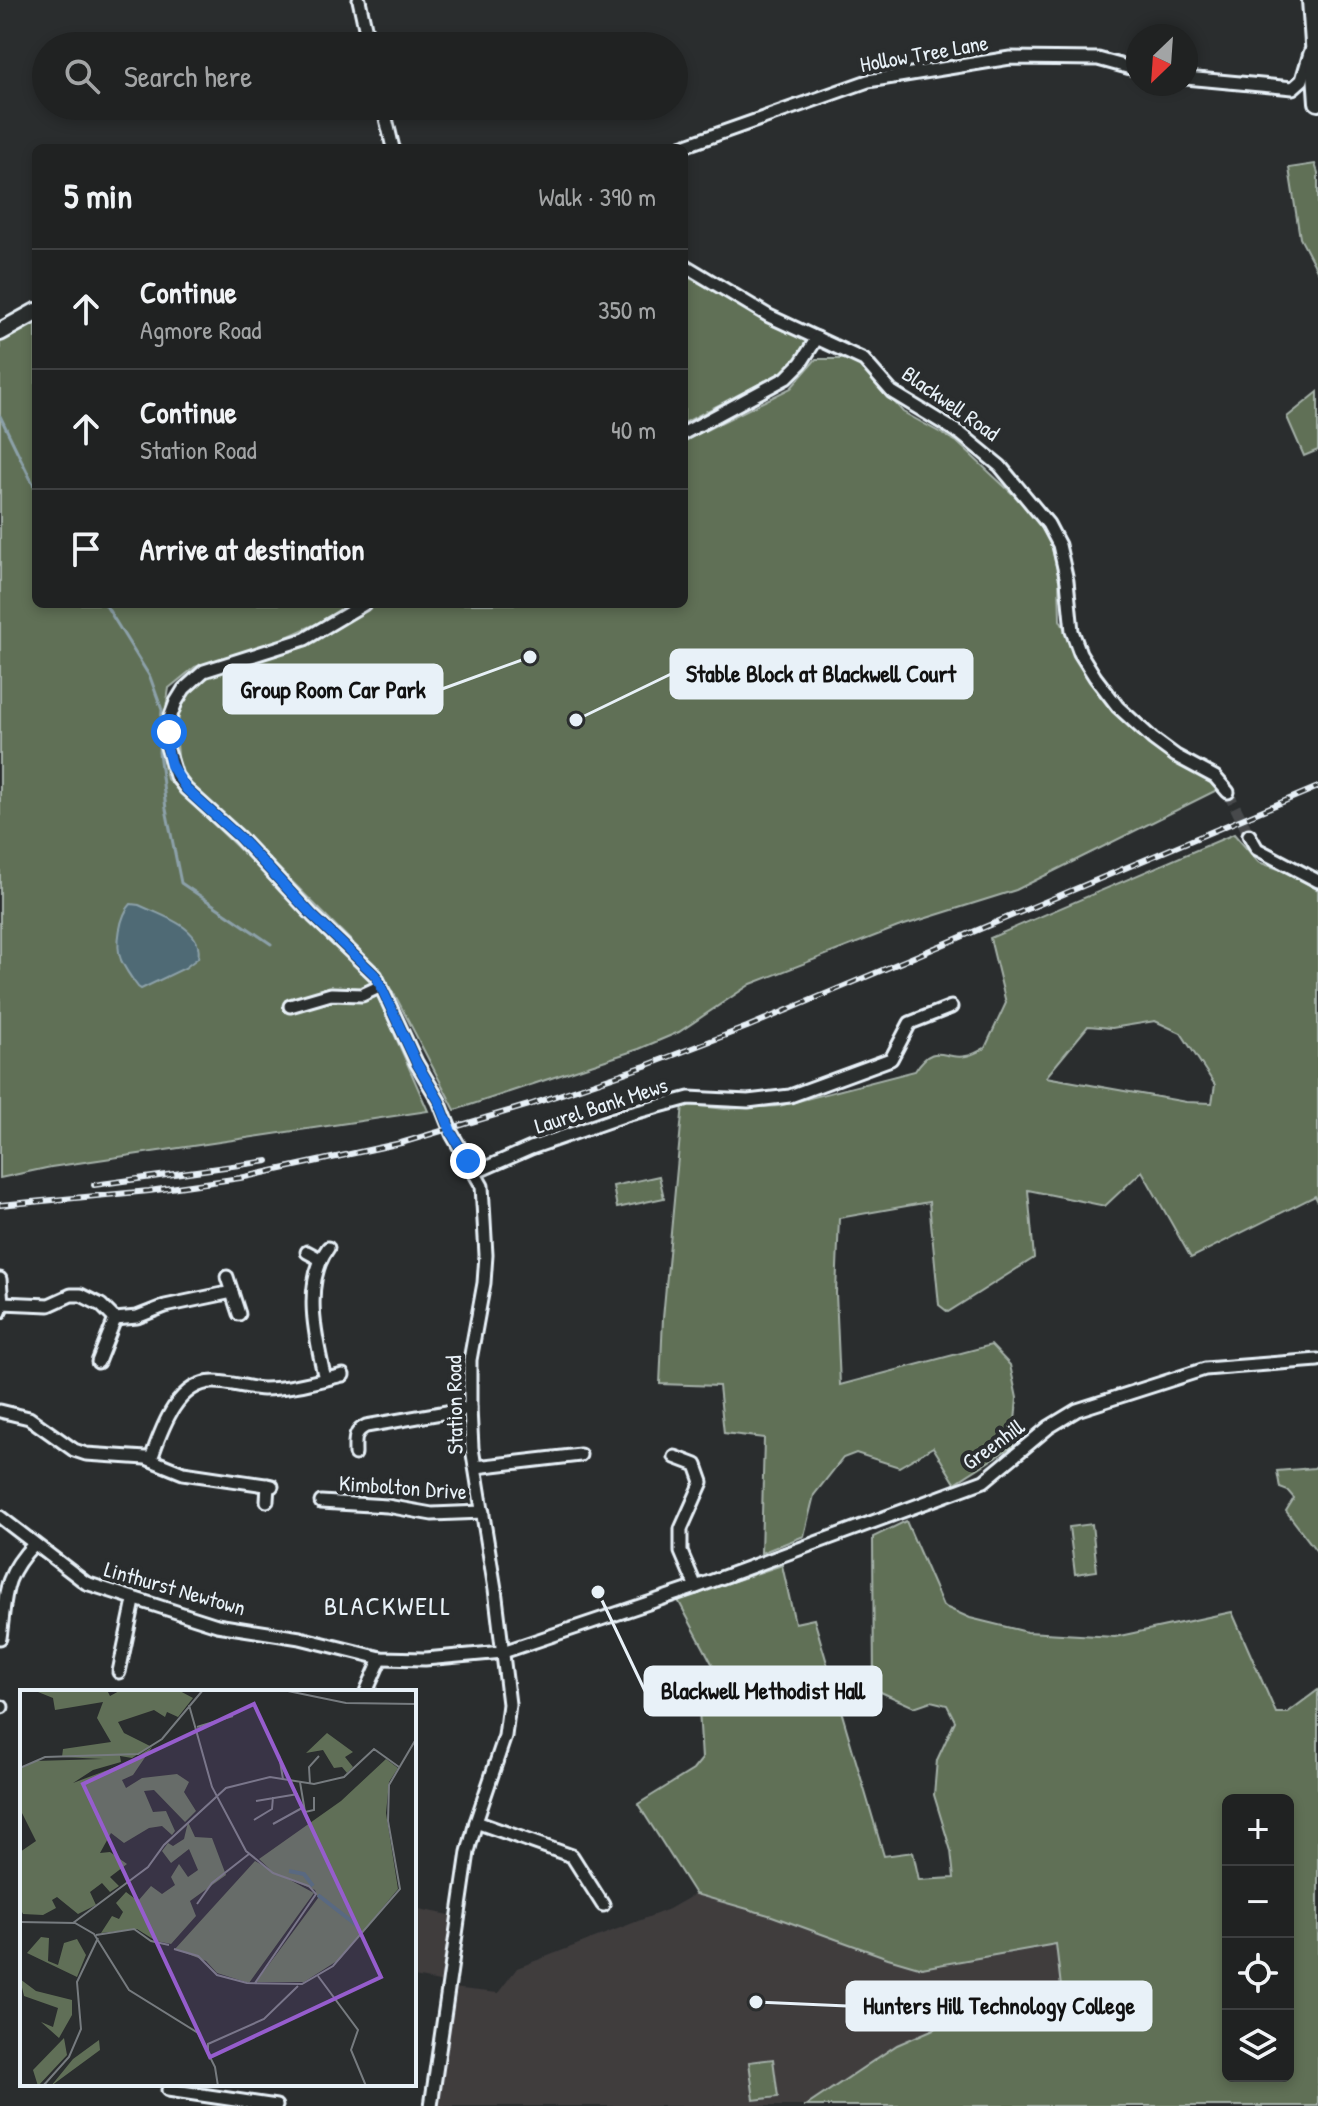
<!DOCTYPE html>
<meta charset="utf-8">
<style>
:root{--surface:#202222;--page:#282a2a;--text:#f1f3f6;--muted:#a2a4a5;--line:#3d3f40}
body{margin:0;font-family:"Patrick Hand",sans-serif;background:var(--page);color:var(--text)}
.controls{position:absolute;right:24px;bottom:24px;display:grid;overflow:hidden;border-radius:12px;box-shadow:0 4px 12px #0003}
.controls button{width:72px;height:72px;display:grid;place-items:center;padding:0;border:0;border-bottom:2px solid var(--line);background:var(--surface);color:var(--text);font:40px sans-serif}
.compass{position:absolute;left:1126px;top:24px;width:72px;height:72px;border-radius:50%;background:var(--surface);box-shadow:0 4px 12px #0003;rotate:205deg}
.stop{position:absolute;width:24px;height:24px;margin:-18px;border:6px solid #1a73e8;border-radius:50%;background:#fff}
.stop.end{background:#1a73e8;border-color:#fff;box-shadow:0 2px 8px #0008}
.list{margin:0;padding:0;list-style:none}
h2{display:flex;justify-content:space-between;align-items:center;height:104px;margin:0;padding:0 32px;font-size:34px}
h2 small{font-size:26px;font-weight:400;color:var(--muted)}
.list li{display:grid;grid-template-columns:52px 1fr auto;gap:24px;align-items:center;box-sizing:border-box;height:120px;padding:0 32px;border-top:2px solid var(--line)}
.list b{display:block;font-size:30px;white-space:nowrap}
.list p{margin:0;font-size:26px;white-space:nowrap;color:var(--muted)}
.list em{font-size:26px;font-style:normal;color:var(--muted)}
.icon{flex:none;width:44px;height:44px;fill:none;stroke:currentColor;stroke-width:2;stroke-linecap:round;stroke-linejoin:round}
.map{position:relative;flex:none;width:1318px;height:2106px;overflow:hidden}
.search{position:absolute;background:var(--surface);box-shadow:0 4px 12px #0003;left:32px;top:32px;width:656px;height:88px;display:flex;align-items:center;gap:20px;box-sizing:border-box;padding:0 28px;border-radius:44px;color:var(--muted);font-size:30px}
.panel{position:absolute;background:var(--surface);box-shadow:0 4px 12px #0003;left:32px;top:144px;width:656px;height:464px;border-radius:12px}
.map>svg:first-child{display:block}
.built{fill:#3f3c3e}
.green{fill:#606f57;stroke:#a4b0a8;stroke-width:2;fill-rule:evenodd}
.water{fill:#4f6b74;stroke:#8ca1a9;stroke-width:2}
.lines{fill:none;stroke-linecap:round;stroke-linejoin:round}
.stream{stroke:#8ca1a9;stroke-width:3}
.street-tunnel{stroke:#464a4c;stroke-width:11;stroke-dasharray:11 5.5;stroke-linecap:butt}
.street-casing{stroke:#e8f1f8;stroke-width:17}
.secondary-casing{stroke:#e8f1f8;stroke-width:22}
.street{stroke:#2a2d2e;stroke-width:11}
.secondary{stroke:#2a2d2e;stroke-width:16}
.rail-casing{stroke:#e8f1f8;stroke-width:6}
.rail{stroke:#2a2d2e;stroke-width:3;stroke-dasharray:9;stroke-linecap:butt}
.route{stroke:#1a73e8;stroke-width:10}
.labels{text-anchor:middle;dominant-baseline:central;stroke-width:8;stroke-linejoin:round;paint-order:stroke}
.street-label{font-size:22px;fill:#e8f1f8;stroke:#2a2d2e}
.quarter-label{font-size:26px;letter-spacing:2px;fill:#e8f1f8;stroke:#2a2d2e}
.inset-river{fill:none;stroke:#4f6b74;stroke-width:4}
.inset-road{fill:none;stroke:#767b7f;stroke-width:2}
.view{fill:#965dcd;fill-opacity:0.15;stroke:#965dcd;stroke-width:4}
.inset-edge{fill:none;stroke:#e8f1f8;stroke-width:4}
.leader{fill:none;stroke:#e8f1f8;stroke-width:3}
.callout-dot{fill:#e8f1f8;stroke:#2a2d2e;stroke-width:3}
.callout{fill:#e8f1f8;stroke:#e8f1f8;stroke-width:3}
.callout-label{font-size:24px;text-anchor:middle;font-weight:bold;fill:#111}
</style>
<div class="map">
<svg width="1318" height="2106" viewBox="0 0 1318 2106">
<rect width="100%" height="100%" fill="#2a2d2e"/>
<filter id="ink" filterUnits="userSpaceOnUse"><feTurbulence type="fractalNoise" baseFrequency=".0125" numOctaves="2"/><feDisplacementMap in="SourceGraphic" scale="16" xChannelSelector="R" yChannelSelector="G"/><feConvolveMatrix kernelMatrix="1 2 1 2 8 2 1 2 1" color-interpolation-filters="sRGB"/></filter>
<g filter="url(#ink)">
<!-- built -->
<g class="built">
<path d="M695,1894l77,22 116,42 34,10 134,-24 8,70 -91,-2 -76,33 -91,61h-369l15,-118 46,5 19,-25 152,-59z"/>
<path d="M414,1908l41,8 -11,67 -30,-6z"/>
</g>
<!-- green -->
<g class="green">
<path d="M1315,164l3,9v99l-18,-34 -11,-70z"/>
<path d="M684,275l120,63 7,6 -11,18 -16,9 -100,52z"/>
<path d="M36,320v284h316l-25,15 -47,21 -85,27 -26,21 -9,59 7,32 201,195 60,137 -377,56 -51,11v-839z"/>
<path d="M854,356l49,56 54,30 74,69 20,33 8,35 1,41 23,45 28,41 42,42 56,32 10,9 -203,101 -118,37 -147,57 -72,48 -40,17 -184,61 -59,-113 -22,-33 -142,-143 -41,-34 -12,-21 -3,-32 4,-23 9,-19 15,-13 27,-12 40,-10 44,-15 61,-38h308v-163l107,-53 25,-29h33z"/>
<path d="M1318,392v58l-14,6 -17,-39z"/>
<path d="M1234,834l24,28 29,10 31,18v312l-3,-6 -124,62 -49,-87 -37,35 -77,-16 6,68 -86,54 -9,-7 -10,-103 -90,16 -3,75 4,92 151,-40 19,20 7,33 -4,48 -58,37 -22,-36 -34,20 -43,-14 -13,5 -29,37 -10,41 -43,17 3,-115 -40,-5 -5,-47 -59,-2 3,-66 20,-214 42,5 54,-3 136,-35c20,-31 29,-10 51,-15 7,-1 13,-5 19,-8l21,-45 -16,-65zM1155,1021l26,12 34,52 -3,18 -26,-1 -140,-25 42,-51 24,2z"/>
<path d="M659,1176l5,22 -47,10 -4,-22z"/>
<path d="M1318,1465v88l-32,-42 8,-13 -6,-7 -8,-3 -3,-17 37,-3z"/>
<path d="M906,1521l37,85 27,12 57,14 88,5 117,-25 44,101h11l31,-23v416h-512l91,-61 76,-33 91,1 -8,-69 -134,24 -34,-10 -116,-42 -77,-22 -57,-90 55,-34 9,-11 -4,-66 17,-24 -37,-69 104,-35 13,58 19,-4 70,237 29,-4 6,28 35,-2 -3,-27 -17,-56 3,-35 18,-39 -8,-16 -16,-4 -17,6 -40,-18 -1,-152zM1228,1800h60v276h-60z"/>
<path d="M1092,1524l5,47 -22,3 -6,-47z"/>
<path d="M773,2059l5,38 -24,3 -5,-38z"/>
</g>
<!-- water -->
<path class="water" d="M131,904l8,1c23,11 66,23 59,53l-13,10 -44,21 -3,-2c-6,-8 -13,-18 -17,-27 -6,-15 -1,-45 10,-56z"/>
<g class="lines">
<!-- stream -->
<g class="stream">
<path d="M0,416l36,74"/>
<path d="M105,604l45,73 12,33 -3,42 7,57 15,74 90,61"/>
</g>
<!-- street-tunnel -->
<path class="street-tunnel" d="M1228,792l21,43"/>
<defs>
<g id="street">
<path d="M359,0l10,46"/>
<path d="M1186,78l107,10 9,-8 8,-27"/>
<path d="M383,106l10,42"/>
<path d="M678,148l190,-67 142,-23 88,1 40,11"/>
<path d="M684,265l85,51 95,44 28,32 69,42 39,32 48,58 11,21 8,36 5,50 8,22 15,24 23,30 35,32 23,17 39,21 13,15"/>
<path d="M684,433l102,-55 15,-15 16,-25"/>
<path d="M364,604l-59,35 -101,32 -20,18 -8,13 -6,16 -3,29 9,29 10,13 53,48 74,79 63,60 40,86 23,39 13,33 30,52 4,69 -2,28 -14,77v48l2,40 23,141 14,115 -4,32 -29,86 -8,30 -37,254"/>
<path d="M1249,835l8,14 61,32"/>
<path d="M290,1006l41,-12 31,1 19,-9"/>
<path d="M476,1172l55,-24 95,-33 63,-17 59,3 42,-5 101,-37 19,-36 41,-16"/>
<path d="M307,1252l13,7"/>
<path d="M227,1277l12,37"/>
<path d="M0,1279l2,24 -2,9"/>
<path d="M2,1303l47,2 22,-10h10l20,10 14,14 22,-2 28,-11 67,-14"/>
<path d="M98,1362l17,-43"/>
<path d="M325,1379c-9,-39 -23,-96 3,-131"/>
<path d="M0,1411l29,7 45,32 12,4 60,4 37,15 89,13"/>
<path d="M355,1454c0,-13 -2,-22 11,-28l104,-18"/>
<path d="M675,1457l21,8 6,17 -21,47v23l15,35"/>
<path d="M151,1459c10,-28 25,-77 63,-77 17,0 33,6 49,7 27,0 54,-8 80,-14"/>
<path d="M476,1467l104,-12"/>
<path d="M267,1501l1,-16"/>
<path d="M321,1502l66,4 45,8 51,-2"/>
<path d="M0,1517l86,66 131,42 83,13 81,20 44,1 78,-7 193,-65 288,-106 65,-54 28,-17 128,-41 113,-9"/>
<path d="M0,1638c6,-44 2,-60 34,-94"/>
<path d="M119,1672l15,-71"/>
<path d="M366,1692l15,-34"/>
<path d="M0,1707h2"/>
<path d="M476,1822l96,34 31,49"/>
<path d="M168,2090l108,16"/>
</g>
<g id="secondary">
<path d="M1311,0l7,102"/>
<path d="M0,332l36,-20"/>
</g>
</defs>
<!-- street casing -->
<use href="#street" class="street-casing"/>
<!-- secondary casing -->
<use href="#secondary" class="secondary-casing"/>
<!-- street -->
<use href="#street" class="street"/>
<!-- secondary -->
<use href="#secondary" class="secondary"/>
<defs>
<g id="rail">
<path d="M94,1185l174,-24"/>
<path d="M0,1205l149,-14 91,-13 161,-35 128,-38 116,-39 102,-39 571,-240"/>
</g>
</defs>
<!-- rail casing -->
<use href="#rail" class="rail-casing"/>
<!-- rail -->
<use href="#rail" class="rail"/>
</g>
</g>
<g class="lines" filter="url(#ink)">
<!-- route -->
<path class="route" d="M169,732l-2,15 4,18 15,24 53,48 74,79 63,60 40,86 23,39 13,33 16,27"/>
</g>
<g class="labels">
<!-- street labels -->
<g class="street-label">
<text transform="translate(924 53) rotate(-10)">Hollow Tree Lane</text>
<text transform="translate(951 403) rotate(35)">Blackwell Road</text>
<text transform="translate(601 1105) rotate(-18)">Laurel Bank Mews</text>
<text transform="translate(454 1405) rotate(-91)">Station Road</text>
<text transform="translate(993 1444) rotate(-36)">Greenhill</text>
<text transform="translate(403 1487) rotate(4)">Kimbolton Drive</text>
<text transform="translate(175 1588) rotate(16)">Linthurst Newtown</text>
</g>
<!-- quarter labels -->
<g class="quarter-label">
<text x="388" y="1605">BLACKWELL</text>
</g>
</g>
<!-- overview -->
<g transform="translate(20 1690)">
<rect width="396" height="396" fill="#2a2d2e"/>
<path d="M13,0h74l3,6 11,-6h57l15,8 -15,19 -11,-5 -2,5 -11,-7 -36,12 6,11 26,13 -18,12 -12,-2 1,6 -28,8 -20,13 56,-21 23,-15 -19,28 -11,5 4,8 16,-10 35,-4 12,8 -5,10 12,19 -11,11 -31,-32 -10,1 9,21 13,-1 9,20 -3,4 -10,-9 -13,2 -25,15 -13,-10 -11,20 10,-1 17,12 -17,13 9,9 -9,6 -8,-9 -12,9 6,13 -18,9 -21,-17 -5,3 4,8 -13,7 -20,-1 -3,-6v-56l16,-11 -16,-32v-40l15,-8 68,-2 -41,-2 1,-8 48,-7 -14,-24 6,-16 -48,8 -2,-12zM307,43l26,19 -8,5 8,10 -6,6 -5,-6 -8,1 -11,-18 -17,3zM366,69l12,9 -9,14 -3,31 12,76 -58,70 -36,23h-48l62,-84 -3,-8 -41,-17 -15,-14 82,-58zM168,132l7,15 17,1 14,37 -36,26 6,15 -25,28 -15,-3 -19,-12 -36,4 11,-17 7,3 4,-7 -7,-9 10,-11 12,9 13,-15 11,8 13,-9 -4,-8 8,-13 9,13 10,-7 -9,-21 -18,14 -9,-12 6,-8 5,3 11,-7zM235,171l59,32 -65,90 -32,-10 -11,-12 -31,-12zM21,247l8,1 -1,23 10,4 6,-22 13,-4 9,16 -9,22 -50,-24zM0,289l16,12 36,9v15l-13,23 -18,-16 12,5 5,-19 -34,-12zM44,348l3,17 -29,31 -5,-16zM79,350l1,10 -49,36 22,-27z" fill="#606f57"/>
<path class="inset-river" d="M269,181l15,3 9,12M298,205l41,32"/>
<path class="inset-road" d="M263,0l63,13 70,1M169,15l23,82 34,64 27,22 36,13 7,8 -61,89M177,37l36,-11M259,65l4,24M0,78l25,-11 93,-3 24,-15 41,-49M280,92l5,30 9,-2v-13M290,94l-1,-17 10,-11M236,111l42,-7M234,130l18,-11 1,-12M253,134l29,-16M177,214l15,-21 37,-29M0,232l55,1 19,11 35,56 69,43 17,34 3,19M53,233l75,-56 16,-22 62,-57 44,-11 44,7 30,-7 30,-28 25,18M76,245l38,-6 17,12 18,4M154,259l24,7 19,19 30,8 55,1 31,-18 67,-77 -12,-68 1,-36 27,-46M298,286l40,54 -7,20 15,36M188,360v-6l56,-25 34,-33M23,396l26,-29 12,-28 -4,-47 21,-44"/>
<path class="view" d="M234,14l127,273 -171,80 -127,-273z"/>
<rect width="396" height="396" class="inset-edge"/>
</g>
<!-- callouts -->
<path class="leader" d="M576 720L671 674M530 657L442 689M598 1592L645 1691M756 2002L847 2006"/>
<g class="callout-dot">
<circle cx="576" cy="720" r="8"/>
<circle cx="530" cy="657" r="8"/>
<circle cx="598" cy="1592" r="8"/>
<circle cx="756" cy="2002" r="8"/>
</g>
<g class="callout">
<rect x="671" y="650" width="301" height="48" rx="8"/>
<rect x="224" y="665" width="218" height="48" rx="8"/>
<rect x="645" y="1667" width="236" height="48" rx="8"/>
<rect x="847" y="1982" width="304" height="48" rx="8"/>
</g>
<g class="callout-label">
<text x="821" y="682">Stable Block at Blackwell Court</text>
<text x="333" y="698">Group Room Car Park</text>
<text x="763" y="1699">Blackwell Methodist Hall</text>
<text x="999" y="2014">Hunters Hill Technology College</text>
</g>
</svg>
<div class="controls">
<button>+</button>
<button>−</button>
<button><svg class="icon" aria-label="locate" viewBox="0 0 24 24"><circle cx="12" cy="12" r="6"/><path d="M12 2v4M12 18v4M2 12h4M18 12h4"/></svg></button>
<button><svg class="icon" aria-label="layers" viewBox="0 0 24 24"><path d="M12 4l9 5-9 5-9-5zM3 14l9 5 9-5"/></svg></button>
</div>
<svg class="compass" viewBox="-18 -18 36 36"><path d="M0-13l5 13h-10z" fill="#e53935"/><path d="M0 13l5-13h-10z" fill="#a2a4a5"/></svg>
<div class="stop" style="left:169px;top:732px"></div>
<div class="stop end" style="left:468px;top:1161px"></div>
<div class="search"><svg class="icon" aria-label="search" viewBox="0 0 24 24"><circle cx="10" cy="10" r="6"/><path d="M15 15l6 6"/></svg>Search here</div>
<section class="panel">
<h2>5 min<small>Walk · 390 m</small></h2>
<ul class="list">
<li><svg class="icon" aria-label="ahead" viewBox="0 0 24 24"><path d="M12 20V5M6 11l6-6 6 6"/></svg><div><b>Continue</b><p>Agmore Road</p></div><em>350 m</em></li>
<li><svg class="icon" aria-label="ahead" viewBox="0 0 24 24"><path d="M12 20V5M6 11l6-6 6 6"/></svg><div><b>Continue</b><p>Station Road</p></div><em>40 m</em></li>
<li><svg class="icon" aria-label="arrive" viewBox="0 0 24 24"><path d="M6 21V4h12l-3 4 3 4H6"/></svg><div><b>Arrive at destination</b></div></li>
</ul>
</section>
</div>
